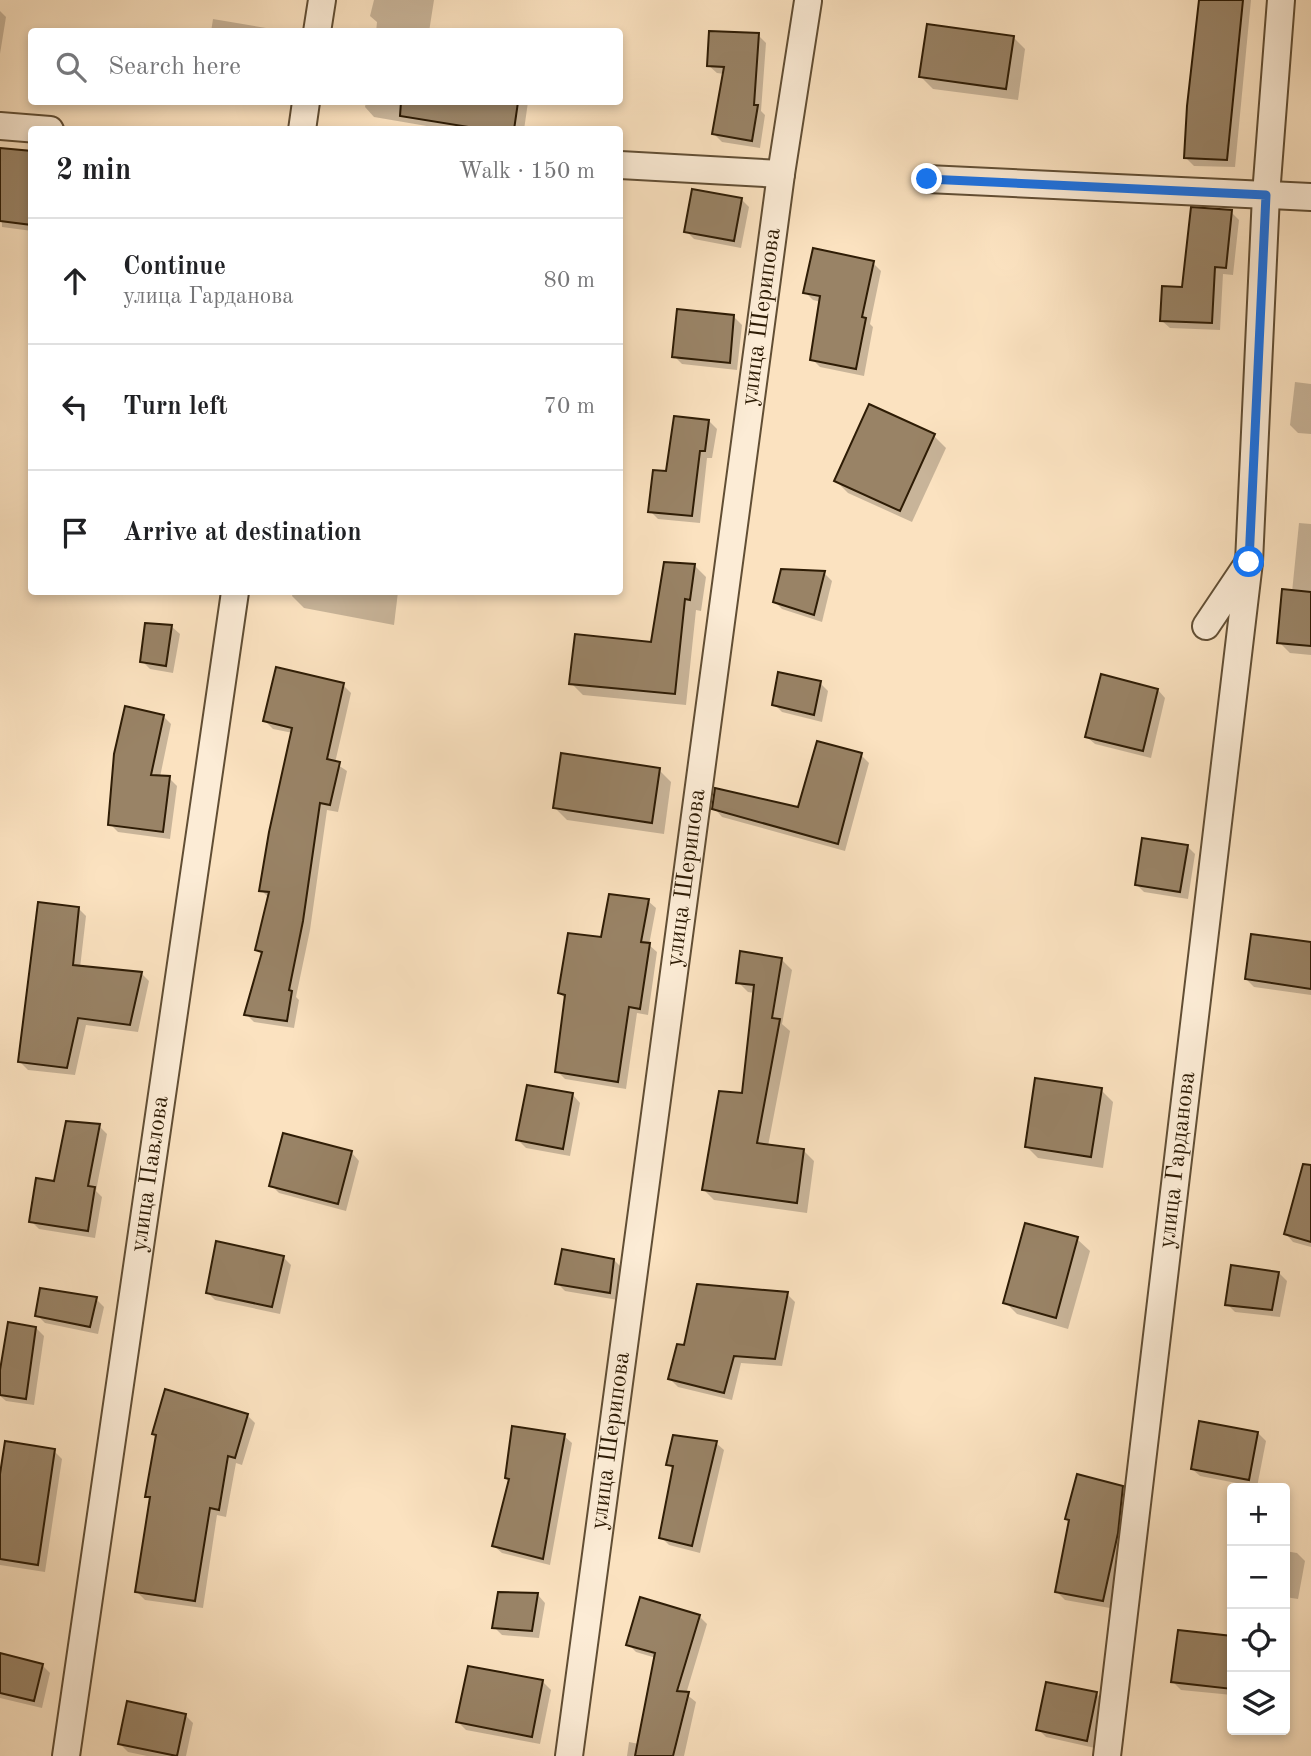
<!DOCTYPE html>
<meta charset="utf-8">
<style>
:root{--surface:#fff;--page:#f2f2f2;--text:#202124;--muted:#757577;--line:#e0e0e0}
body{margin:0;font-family:"Old Standard TT",serif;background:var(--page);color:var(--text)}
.controls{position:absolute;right:21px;bottom:21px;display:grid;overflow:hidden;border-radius:7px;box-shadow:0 4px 10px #0003}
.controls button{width:63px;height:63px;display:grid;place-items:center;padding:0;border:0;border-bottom:2px solid var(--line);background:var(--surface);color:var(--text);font:35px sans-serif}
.stop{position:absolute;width:21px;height:21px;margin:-16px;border:5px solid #1a73e8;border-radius:50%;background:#fff}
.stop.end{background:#1a73e8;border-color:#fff;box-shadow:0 2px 7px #0008}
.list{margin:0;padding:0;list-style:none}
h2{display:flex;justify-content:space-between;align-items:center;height:91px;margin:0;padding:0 28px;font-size:30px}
h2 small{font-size:23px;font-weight:400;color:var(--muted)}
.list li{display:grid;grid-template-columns:46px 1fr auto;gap:21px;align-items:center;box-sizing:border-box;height:126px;padding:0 28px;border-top:2px solid var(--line)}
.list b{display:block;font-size:26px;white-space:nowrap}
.list p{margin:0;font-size:23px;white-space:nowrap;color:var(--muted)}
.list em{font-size:23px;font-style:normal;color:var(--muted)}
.icon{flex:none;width:38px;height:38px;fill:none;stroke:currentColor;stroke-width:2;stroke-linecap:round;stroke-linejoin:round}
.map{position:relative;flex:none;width:1311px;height:1756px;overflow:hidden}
.search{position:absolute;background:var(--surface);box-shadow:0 4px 10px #0003;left:28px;top:28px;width:595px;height:77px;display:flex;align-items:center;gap:18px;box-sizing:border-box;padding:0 24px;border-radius:7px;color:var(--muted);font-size:26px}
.panel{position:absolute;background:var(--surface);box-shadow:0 4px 10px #0003;left:28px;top:126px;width:595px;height:469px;border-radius:7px}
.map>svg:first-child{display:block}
.shadow{fill:#0003}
.building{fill:#998366;stroke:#2e1c05;stroke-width:2}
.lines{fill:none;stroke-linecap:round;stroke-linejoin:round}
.minor-casing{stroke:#614e34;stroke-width:30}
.minor{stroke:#fcecd6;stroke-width:26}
.route{stroke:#1a73e8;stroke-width:9}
.labels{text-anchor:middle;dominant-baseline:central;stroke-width:5;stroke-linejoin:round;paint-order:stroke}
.street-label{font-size:24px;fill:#2e1c05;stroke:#fcecd6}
</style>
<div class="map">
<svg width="1311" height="1756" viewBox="0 0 1311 1756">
<rect width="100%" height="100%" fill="#fbe2c0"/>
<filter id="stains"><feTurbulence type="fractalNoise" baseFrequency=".00286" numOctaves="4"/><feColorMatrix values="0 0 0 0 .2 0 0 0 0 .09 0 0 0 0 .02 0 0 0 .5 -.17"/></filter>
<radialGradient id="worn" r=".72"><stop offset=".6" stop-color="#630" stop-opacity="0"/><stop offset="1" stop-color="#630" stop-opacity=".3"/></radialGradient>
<!-- shadow -->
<g class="shadow">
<path d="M374,0h60l-5,32h-53l1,-10 -7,-6z"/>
<path d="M1201,0h50l-16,167 -41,-1 -8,-8z"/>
<path d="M0,11l6,6 -6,37z"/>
<path d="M213,19l53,9 4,4h-59z"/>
<path d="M758,35l8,8 -5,68 4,4 -5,33 -38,-6 -8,-8 10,-60 -7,-1 -8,-7z"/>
<path d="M1013,37l12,12 -7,51 -85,-11 -12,-12z"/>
<path d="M366,102h162l-4,28h-74l-76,-13 -9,-10z"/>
<path d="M32,153v78l-30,-4 -2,-56z"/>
<path d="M741,199l8,8 -8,41 -47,-9 -8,-8z"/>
<path d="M1231,212l8,8 -6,55 -10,-1 -3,56 -50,-2 -8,-7z"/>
<path d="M873,263l8,8 -11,53 3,3 -9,49 -44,-9 -8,-8 9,-57 -8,-2 -8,-8z"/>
<path d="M734,317l8,8 -5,45 -55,-6 -8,-8z"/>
<path d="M1295,382l16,2v50l-13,-1 -8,-8z"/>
<path d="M709,421l8,8 -5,29h-5l-7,65 -42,-4 -8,-8 17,-38z"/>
<path d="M934,436l12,12 -34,74 -64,-29 -12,-12z"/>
<path d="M1299,523l12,1v131l-21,-2 -11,-11 13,-50z"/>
<path d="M695,566l11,11 -5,34 -5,-1 -10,95 -103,-10 -12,-12 81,-39z"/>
<path d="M824,573l8,8 -10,41 -40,-13 -8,-8z"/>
<path d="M293,592h105l-4,33 -90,-17 -12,-12z"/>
<path d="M172,627l8,7 -7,39 -23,-4 -8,-8z"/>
<path d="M820,683l8,8 -6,31 -40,-10 -8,-8z"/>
<path d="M343,685l8,8 -16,70 12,8 -9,41 -11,-2 -17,120 -14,67 3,3 -5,28 -40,-6 -8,-8 17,-59 -6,-5 12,-52 -8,-8 32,-157 -20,-4 -8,-8z"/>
<path d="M1158,690l7,8 -14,60 -56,-14 -8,-7z"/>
<path d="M163,716l8,8 -11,53 9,1 8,8 -7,53 -52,-7 -8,-8z"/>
<path d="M861,755l8,8 -24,88 -123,-34 -8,-9 85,1z"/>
<path d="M659,770l12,12 -7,52 -97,-14 -12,-12z"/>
<path d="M1187,846l8,8 -7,45 -44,-7 -8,-8z"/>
<path d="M648,901l8,7 -7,37 8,7 -9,63 -11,-2 -11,76 -61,-10 -8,-8 9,-72 -6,-6z"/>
<path d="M78,908l8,8 -6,52 62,6 7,7 -11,51 -52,-7 -11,50 -47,-5 -8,-8z"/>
<path d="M1311,944v51l-57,-8 -8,-8z"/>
<path d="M781,959l11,11 -10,54 8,7 -22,115 36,5 10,10 -7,52 -93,-13 -10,-10 40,-95 10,-102 -6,-1 -10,-10z"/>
<path d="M1101,1090l12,12 -10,66 -65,-10 -12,-12z"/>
<path d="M573,1095l7,8 -10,53 -44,-8 -8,-8z"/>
<path d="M99,1126l8,8 -11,57 6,6 -7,41 -56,-9 -8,-8z"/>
<path d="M284,1135l68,18 7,8 -13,50 -67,-18 -8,-8z"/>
<path d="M1311,1167v80l-18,-5 -7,-8z"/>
<path d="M1077,1239l13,12 -22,78 -51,-15 -12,-12z"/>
<path d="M283,1257l8,8 -11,49 -65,-14 -8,-8z"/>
<path d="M614,1260l8,8 -4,32 -53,-9 -8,-8z"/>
<path d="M1279,1273l8,8 -7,36 -45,-5 -8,-8z"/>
<path d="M787,1294l8,8 -13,64 -41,-3 -9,37 -54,-13 -8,-8 15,-32z"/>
<path d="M96,1299l8,8 -6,27 -53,-11 -8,-8z"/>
<path d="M36,1328l8,8 -10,69 -28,-4 -6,-5v-15z"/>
<path d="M247,1415l8,8 -13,42 -6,-2 -10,54 -9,-2 -14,93 -58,-8 -8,-8 14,-92 -4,-4 11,-59 -4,-4z"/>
<path d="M1258,1433l8,8 -9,46 -57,-11 -8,-7z"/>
<path d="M564,1436l8,7 -22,122 -48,-12 -8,-7 16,-65 -4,-3z"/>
<path d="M716,1443l8,7 -24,103 -31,-8 -8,-8 13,-67 -6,-6z"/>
<path d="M54,1451l8,8 -17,113 -45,-7v-80z"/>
<path d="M1122,1488l8,8 -5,45 -15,67 -45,-8 -8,-8 13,-70 -3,-4z"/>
<path d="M1285,1551l12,2 8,8 -7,38 -13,-2z"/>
<path d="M538,1595l7,8 -6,35 -37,-3 -8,-8z"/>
<path d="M699,1616l8,8 -21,70 10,8 -12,54h-57l2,-14 10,2 17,-86 -20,-6 -8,-8z"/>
<path d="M1179,1632l53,6v57l-51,-5 -8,-8z"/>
<path d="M0,1655l42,10 8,8 -8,35 -42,-10z"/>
<path d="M543,1682l8,8 -11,54 -74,-14 -8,-8z"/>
<path d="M1097,1694l7,8 -9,46 -49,-11 -8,-8z"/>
<path d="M185,1715l8,8 -7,33h-39l-19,-4 -8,-8z"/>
</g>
<!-- building -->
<g class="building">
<path d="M1199,0h44l-16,160 -43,-2 3,-52z"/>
<path d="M927,24l87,12 -8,53 -87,-12z"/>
<path d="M709,31l50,2 -5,72h4l-6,36 -40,-7 12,-67 -17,-1z"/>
<path d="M401,102h117l-4,28h-27l-87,-14z"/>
<path d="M0,148l32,3v74l-32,-4z"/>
<path d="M692,189l50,9 -8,43 -50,-9z"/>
<path d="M1191,207l41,3 -6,58 -11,-1 -3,56 -52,-2 2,-35 20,1z"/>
<path d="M813,248l61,13 -12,56 4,1 -10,51 -46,-9 10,-64 -17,-3z"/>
<path d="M677,309l57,6 -4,48 -58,-6z"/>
<path d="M869,404l66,30 -35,77 -66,-30z"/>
<path d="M674,416l35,4 -4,31h-5l-8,65 -44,-4 5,-42 13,1z"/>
<path d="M664,562l31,2 -5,36 -5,-1 -10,95 -106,-10 6,-50 76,8z"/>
<path d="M781,569l44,2 -11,44 -41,-13z"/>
<path d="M1282,589l29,3v54l-34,-3z"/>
<path d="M145,623l27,2 -6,41 -26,-4z"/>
<path d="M276,667l68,16 -17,76 13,3 -10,43 -10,-2 -17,118 -14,69 3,1 -5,30 -43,-6 18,-63 -7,-2 14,-58 -10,-1 10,-59 23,-104 -29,-7z"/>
<path d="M778,672l43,9 -7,34 -42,-10z"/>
<path d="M1101,674l57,15 -15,62 -58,-14z"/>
<path d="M125,706l39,9 -13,60 19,1 -7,56 -55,-7 6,-71z"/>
<path d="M817,741l45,12 -24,91 -126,-35 3,-21 83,19z"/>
<path d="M561,753l99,15 -8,55 -99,-15z"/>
<path d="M1142,838l46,7 -8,47 -45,-7z"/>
<path d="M609,894l40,5 -8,43 9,1 -10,66 -11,-2 -11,75 -63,-10 10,-77 -7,-2 10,-60 33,4z"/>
<path d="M38,902l41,5 -6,58 69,7 -12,53 -52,-7 -11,50 -49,-6z"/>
<path d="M1251,934l60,8v47l-66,-10z"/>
<path d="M740,951l42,7 -10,60 8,1 -23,124 47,6 -7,54 -95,-13 17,-99 23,2 12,-108 -18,-2z"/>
<path d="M1035,1078l67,10 -11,69 -66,-10z"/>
<path d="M527,1085l46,8 -10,56 -47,-9z"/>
<path d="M66,1121l34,3 -12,62 7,1 -7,44 -59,-9 7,-44 18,3z"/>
<path d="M283,1133l69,18 -14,53 -69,-18z"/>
<path d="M1303,1164l8,1v77l-27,-8z"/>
<path d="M1025,1223l53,14 -22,81 -53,-15z"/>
<path d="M216,1241l68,15 -12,51 -66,-14z"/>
<path d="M562,1249l52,10 -4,34 -55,-9z"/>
<path d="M1231,1265l48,7 -7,38 -47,-5z"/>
<path d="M697,1284l91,8 -13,67 -41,-3 -10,37 -56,-14 9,-35 7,1z"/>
<path d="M40,1288l57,9 -7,30 -55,-11z"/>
<path d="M8,1322l28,5 -10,72 -26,-4v-25z"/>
<path d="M165,1389l83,25 -13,44 -7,-2 -9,54 -9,-2 -15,93 -60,-9 15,-95h-5l11,-62 -4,-1z"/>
<path d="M1199,1421l59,11 -9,48 -58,-11z"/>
<path d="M512,1426l53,8 -22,125 -51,-13 17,-67 -4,-1z"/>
<path d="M673,1435l44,6 -25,105 -33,-8 14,-72 -7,-1z"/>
<path d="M5,1441l50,8 -17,116 -38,-6v-85z"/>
<path d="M1077,1474l46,12 -5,47 -15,68 -48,-9 14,-72 -4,-1z"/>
<path d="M498,1592l40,1 -6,38 -40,-3z"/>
<path d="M640,1597l60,18 -23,76 12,1 -16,64h-38l20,-103 -29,-8z"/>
<path d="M1178,1630l54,6v53l-61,-7z"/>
<path d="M0,1653l43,11 -9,37 -34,-8z"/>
<path d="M468,1666l75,14 -11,57 -76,-15z"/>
<path d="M1046,1682l51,10 -10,49 -51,-11z"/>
<path d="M127,1701l59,13 -9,42 -59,-12z"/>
</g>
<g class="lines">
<defs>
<g id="minor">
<path d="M317,32l5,-32"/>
<path d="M0,126l50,4"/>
<path d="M302,130l4,-28"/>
<path d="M620,165l161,9"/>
<path d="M927,179l384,18"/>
<path d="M1206,626l43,-64 17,-367 15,-195"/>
<path id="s1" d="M66,1756l169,-1164"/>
<path id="s2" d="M569,1756l212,-1582 27,-173"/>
<path id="s3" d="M1107,1756l142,-1194"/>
</g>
</defs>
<!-- minor casing -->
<use href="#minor" class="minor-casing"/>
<!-- minor -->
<use href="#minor" class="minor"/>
</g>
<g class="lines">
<!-- route -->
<path class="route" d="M927,179l339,16 -17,367"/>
</g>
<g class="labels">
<!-- street labels -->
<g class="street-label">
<text stroke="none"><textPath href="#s2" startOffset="1452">улица Шерипова</textPath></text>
<text stroke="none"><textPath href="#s2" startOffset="886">улица Шерипова</textPath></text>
<text stroke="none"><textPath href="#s3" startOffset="600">улица Гарданова</textPath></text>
<text stroke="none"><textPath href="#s1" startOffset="588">улица Павлова</textPath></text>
<text stroke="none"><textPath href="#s2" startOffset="318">улица Шерипова</textPath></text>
</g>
</g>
<rect width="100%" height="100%" filter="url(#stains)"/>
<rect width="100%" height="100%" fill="url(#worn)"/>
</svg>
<div class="controls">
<button>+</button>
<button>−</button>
<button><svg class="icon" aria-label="locate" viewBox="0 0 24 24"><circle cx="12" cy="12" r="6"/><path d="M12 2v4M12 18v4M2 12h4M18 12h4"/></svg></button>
<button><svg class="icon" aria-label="layers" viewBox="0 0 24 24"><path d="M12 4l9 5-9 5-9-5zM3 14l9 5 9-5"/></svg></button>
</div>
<div class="stop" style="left:1249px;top:562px"></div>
<div class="stop end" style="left:927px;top:179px"></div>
<div class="search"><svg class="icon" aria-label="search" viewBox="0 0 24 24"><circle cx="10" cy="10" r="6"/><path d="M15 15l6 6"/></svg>Search here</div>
<section class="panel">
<h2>2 min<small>Walk · 150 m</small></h2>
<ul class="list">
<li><svg class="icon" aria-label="ahead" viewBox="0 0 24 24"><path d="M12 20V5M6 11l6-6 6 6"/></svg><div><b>Continue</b><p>улица Гарданова</p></div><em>80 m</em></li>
<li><svg class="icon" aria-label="left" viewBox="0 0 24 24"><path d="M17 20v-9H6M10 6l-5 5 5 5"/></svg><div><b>Turn left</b></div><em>70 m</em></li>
<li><svg class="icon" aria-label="arrive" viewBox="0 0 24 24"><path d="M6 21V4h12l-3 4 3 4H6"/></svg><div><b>Arrive at destination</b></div></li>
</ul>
</section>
</div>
